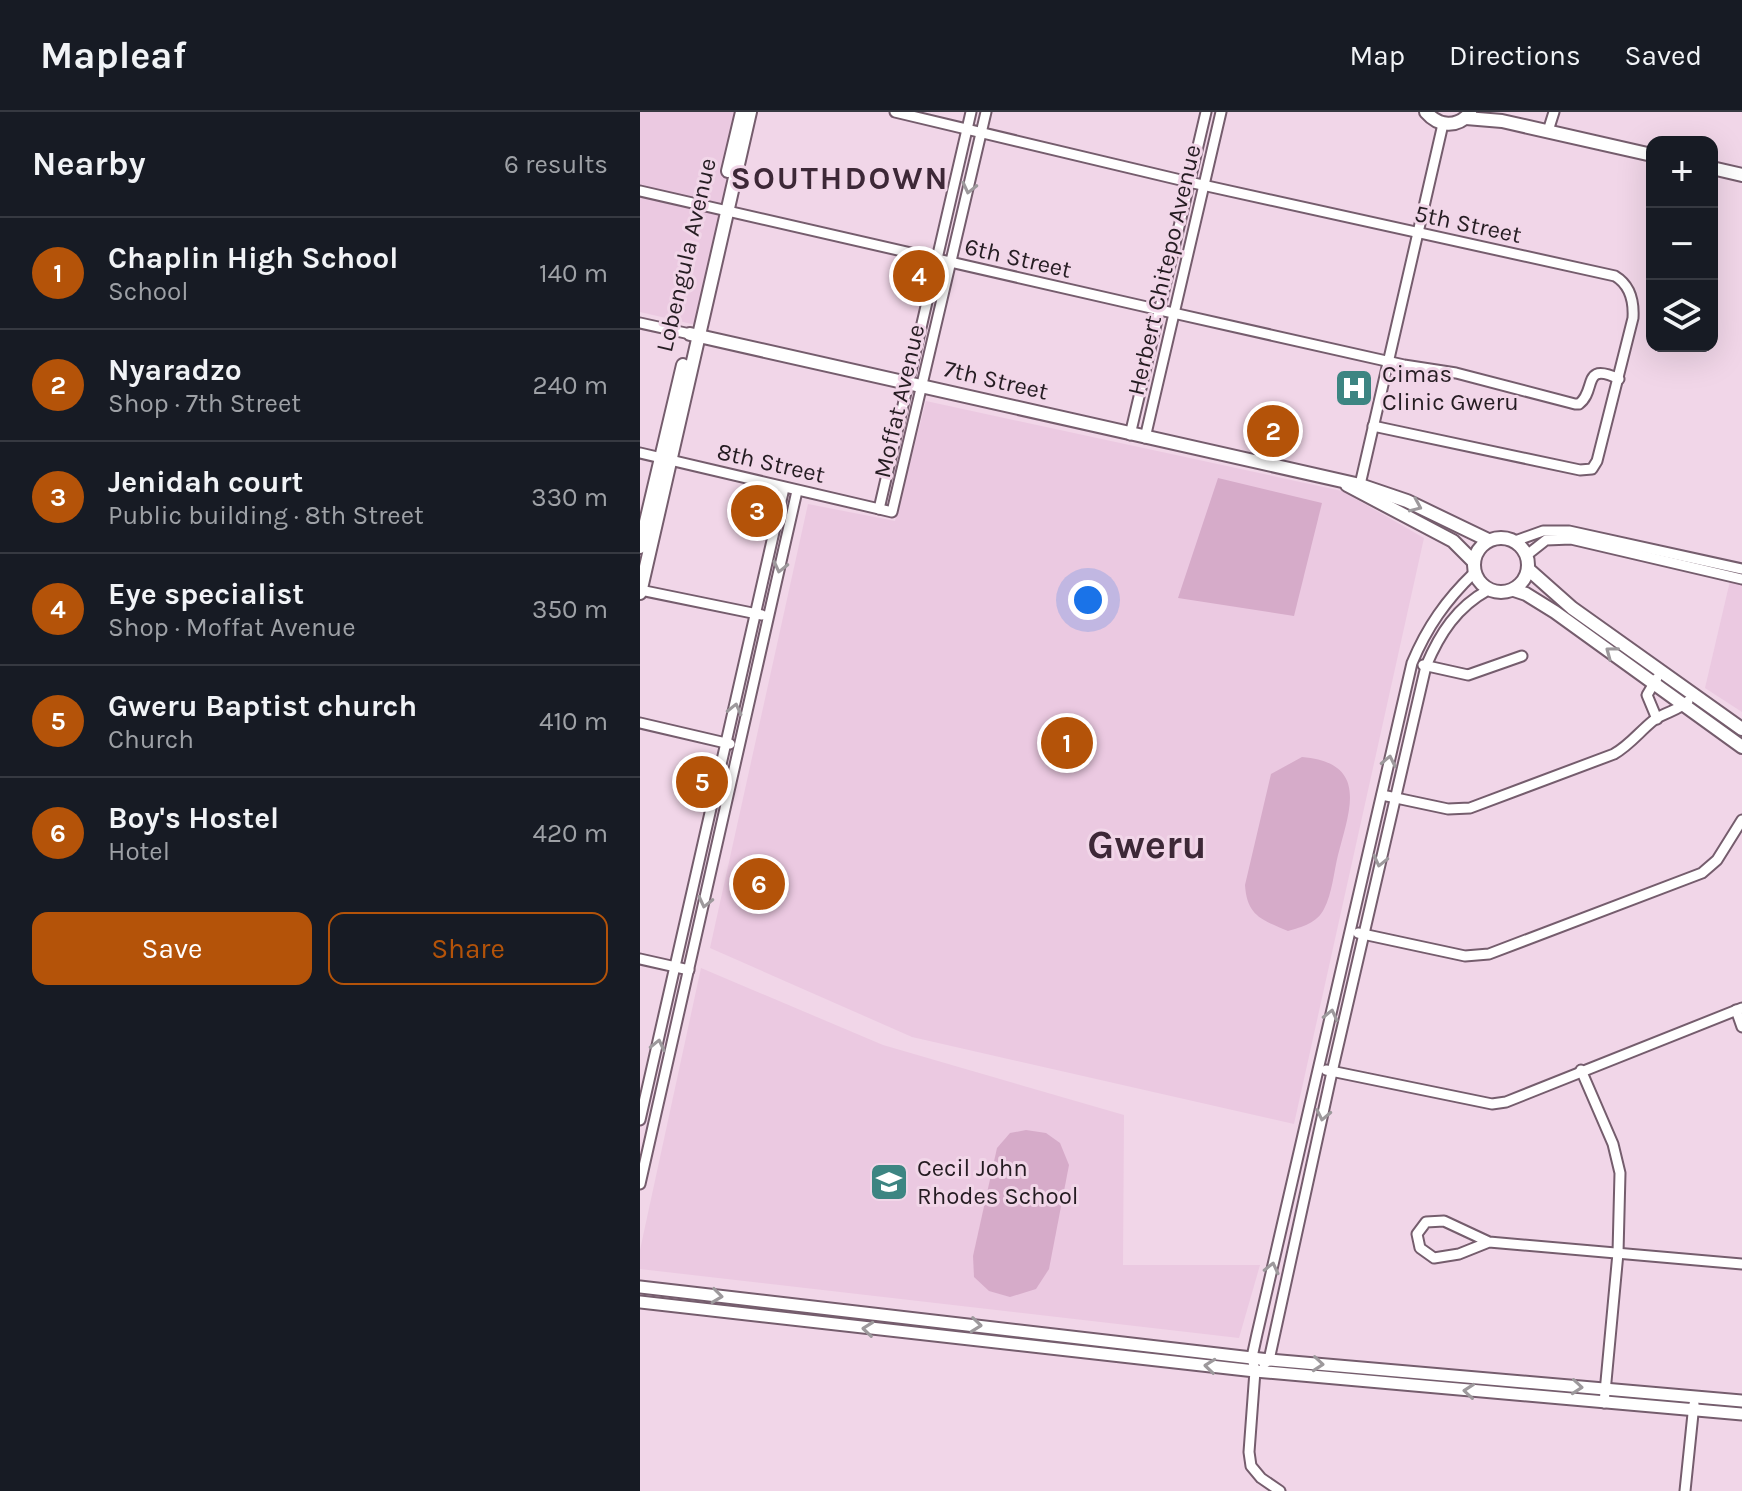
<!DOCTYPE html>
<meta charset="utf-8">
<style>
:root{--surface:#171b24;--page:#20242c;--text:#f1f3f6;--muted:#9ea1a6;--line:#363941;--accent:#b45309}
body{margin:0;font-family:Karla,sans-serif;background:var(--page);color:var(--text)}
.controls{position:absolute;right:24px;top:24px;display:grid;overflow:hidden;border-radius:16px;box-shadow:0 8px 32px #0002}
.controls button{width:72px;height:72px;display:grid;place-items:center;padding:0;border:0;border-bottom:2px solid var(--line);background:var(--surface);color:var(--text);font:40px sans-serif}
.you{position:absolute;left:448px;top:488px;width:28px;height:28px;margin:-20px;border:6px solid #fff;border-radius:50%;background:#1a73e8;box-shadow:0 0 0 12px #1a73e833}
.badge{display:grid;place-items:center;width:52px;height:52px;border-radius:50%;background:var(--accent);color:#fff;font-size:26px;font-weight:700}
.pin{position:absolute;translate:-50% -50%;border:4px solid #fff;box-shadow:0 2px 8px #0006}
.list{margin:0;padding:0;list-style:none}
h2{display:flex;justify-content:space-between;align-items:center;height:104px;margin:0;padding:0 32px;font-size:34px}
h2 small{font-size:26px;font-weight:400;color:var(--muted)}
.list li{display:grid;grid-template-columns:52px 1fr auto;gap:24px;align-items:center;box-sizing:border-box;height:112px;padding:0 32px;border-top:2px solid var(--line)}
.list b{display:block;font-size:30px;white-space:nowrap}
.list p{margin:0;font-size:26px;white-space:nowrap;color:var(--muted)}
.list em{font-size:26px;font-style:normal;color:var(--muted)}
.actions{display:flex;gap:16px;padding:24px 32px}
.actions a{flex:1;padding:18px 0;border:2px solid var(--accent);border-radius:16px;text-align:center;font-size:28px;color:var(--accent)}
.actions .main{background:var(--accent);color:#fff}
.icon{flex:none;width:44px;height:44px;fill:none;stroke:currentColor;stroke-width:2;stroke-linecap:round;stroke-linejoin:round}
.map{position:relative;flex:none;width:1102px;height:1379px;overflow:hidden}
header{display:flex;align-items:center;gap:48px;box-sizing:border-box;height:112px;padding:0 40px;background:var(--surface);border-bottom:2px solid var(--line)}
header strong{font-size:38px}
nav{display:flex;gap:44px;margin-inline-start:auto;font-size:28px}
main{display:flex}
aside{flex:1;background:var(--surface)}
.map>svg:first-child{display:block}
.built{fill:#ebc9e1}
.green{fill:#d6abc9}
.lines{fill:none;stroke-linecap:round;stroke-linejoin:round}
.minor-casing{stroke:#755d6d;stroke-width:13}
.major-casing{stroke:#755d6d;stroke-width:15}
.highway-casing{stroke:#755d6d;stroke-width:16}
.minor{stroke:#fff;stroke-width:9}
.major{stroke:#fff;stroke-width:11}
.highway{stroke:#fff;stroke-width:12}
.oneway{stroke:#9d999c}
.labels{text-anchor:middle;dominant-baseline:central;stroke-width:6;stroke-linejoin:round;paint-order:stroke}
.street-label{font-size:24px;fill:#251c22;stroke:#f1d6e8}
.poi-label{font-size:24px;fill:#251c22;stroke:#f1d6e8;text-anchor:start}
.district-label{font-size:32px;font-weight:bold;letter-spacing:2px;fill:#3d2837;stroke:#f1d6e8}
.town-label{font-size:40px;font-weight:bold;fill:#3d2837;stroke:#f1d6e8}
</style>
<header>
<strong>Mapleaf</strong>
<nav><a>Map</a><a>Directions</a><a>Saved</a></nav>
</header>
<main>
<aside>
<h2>Nearby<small>6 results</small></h2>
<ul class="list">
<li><span class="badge">1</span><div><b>Chaplin High School</b><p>School</p></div><em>140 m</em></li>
<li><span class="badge">2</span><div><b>Nyaradzo</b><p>Shop · 7th Street</p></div><em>240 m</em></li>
<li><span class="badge">3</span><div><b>Jenidah court</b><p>Public building · 8th Street</p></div><em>330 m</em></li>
<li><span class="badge">4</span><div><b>Eye specialist</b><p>Shop · Moffat Avenue</p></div><em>350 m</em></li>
<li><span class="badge">5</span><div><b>Gweru Baptist church</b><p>Church</p></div><em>410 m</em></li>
<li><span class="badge">6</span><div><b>Boy's Hostel</b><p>Hotel</p></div><em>420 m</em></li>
</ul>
<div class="actions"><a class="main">Save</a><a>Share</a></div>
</aside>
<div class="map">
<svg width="1102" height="1379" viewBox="0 0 1102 1379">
<rect width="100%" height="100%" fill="#f1d6e8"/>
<!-- built -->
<g class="built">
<path d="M0,0h118l-49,216 -69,-16z"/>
<path d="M286,289l416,90 82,47 -130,586 -382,-87 -202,-89 98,-444 87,17z"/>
<path d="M1090,469l12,3v128l-37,-24z"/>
<path d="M61,856l182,77 241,70 -1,150h137l-21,73 -599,-69v-19z"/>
</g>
<!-- green -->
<g class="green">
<path d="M578,366l104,25 -28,113 -116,-18z"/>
<path d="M662,645c67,6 48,52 36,98 -4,16 -6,39 -14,54 -7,14 -22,18 -36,22 -26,-11 -41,-15 -43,-46l26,-111z"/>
<path d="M386,1018l20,3 14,10 9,22 -20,104 -13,20 -26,8 -21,-6 -15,-14 -1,-21 24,-108 13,-15z"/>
</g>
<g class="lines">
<defs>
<g id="minor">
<path d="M255,0l294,70 426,94c15,9 19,25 18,42l-36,143 -5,8 -12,1 -207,-44"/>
<path d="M908,19l6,-19"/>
<path d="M0,79l520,119 244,55 52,8 119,31h4c18,-13 2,-43 40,-25"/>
<path d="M0,211l50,11"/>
<path d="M490,323l76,-323"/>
<path d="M505,326l76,-326"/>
<path d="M0,341l252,59 94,-400"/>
<path d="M719,377l84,-365"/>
<path d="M239,397l92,-397"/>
<path d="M875,429l28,-10h26l173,38"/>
<path d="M887,443l19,-15 25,-1 171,40"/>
<path d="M0,478l122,25"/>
<path d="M783,553l45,10 54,-19"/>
<path d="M1017,566l-10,17 10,24"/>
<path d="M0,611l90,21"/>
<path d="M742,683l66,14 22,-1 144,-54c16,-9 26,-23 40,-34 11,-8 24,-9 34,-19"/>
<path d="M718,821l107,23 24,-2 213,-81 15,-13 25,-40"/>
<path d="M0,847l49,11"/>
<path d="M1096,898l6,17"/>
<path d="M686,958l166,34 14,-2 236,-94"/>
<path d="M941,958l32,74 7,29 -2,80 -14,150"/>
<path d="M0,1008l144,-632"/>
<path d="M0,1072l157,-693"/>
<path d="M849,1130l-30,12 -25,4 -14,-10 -3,-14 9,-12 18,-1 45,21 253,22"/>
<path d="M624,1252l5,-4 63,-288 94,-406c14,-33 31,-59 62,-76"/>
<path d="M640,1379l-19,-13 -10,-12 -2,-14 6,-81 -3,-14 5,-23 155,-671c15,-36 34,-63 62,-90"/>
<path d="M1045,1379l9,-87"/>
</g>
<g id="major">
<path d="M0,1175l629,73 473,41"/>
<path d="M0,1190l615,69 487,43"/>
</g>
<g id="highway">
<path d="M786,0c13,15 31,16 44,1"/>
<path d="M826,6l36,3 150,34"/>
<path d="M1072,56l30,7"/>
<path d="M88,59l14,-59"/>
<path d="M50,222l670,151 47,16 81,39"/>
<path d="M707,373l106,56 20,20"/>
<circle cx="861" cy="453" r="27"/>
<path d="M0,435l43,-182"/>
<path d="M888,457l44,39 170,121"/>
<path d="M874,478l12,4 29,18 187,135"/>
<path d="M0,481l110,-481"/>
</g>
</defs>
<!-- minor casing -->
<use href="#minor" class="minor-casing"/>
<!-- major casing -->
<use href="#major" class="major-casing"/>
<!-- highway casing -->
<use href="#highway" class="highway-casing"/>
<!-- minor -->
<use href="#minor" class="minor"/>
<!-- major -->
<use href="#major" class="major"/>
<!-- highway -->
<use href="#highway" class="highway"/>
</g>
<!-- one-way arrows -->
<defs><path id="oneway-chevron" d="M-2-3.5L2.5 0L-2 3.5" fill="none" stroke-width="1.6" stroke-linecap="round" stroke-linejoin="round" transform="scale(2)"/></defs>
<g class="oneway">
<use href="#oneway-chevron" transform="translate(329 76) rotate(103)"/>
<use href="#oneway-chevron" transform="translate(776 394) rotate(24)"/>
<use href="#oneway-chevron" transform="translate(140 455) rotate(103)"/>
<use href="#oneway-chevron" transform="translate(971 540) rotate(-143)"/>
<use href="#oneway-chevron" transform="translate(95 597) rotate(-77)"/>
<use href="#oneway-chevron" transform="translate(749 649) rotate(-78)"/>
<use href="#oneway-chevron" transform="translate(740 749) rotate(103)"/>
<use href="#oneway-chevron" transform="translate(65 790) rotate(103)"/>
<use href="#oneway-chevron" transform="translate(691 903) rotate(-77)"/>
<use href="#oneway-chevron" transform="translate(18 933) rotate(-77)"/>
<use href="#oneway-chevron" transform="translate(683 1003) rotate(102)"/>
<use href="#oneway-chevron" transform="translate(632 1156) rotate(-77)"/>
<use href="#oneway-chevron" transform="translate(77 1184) rotate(7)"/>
<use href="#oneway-chevron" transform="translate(336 1213) rotate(6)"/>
<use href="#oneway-chevron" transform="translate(228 1217) rotate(-174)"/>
<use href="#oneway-chevron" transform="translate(678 1252) rotate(5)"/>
<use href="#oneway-chevron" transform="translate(570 1254) rotate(-174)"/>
<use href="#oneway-chevron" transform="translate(937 1275) rotate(5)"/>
<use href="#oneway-chevron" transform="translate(829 1279) rotate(-175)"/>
</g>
<!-- icons -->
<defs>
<symbol id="hospital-square" viewBox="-11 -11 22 22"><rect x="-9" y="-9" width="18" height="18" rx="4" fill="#3d8582" stroke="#f1d6e8"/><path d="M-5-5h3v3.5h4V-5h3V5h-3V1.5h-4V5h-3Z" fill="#fff"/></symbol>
<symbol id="school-square" viewBox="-11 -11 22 22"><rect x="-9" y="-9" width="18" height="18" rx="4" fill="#3d8582" stroke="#f1d6e8"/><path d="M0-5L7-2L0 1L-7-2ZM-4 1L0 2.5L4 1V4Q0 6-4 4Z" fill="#fff"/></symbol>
</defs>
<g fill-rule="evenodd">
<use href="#hospital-square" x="692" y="254" width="44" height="44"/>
<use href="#school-square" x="227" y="1048" width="44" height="44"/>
</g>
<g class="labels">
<!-- street labels -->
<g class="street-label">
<text transform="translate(828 112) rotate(12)">5th Street</text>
<text transform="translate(46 143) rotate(-77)">Lobengula Avenue</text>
<text transform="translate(378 146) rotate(13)">6th Street</text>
<text transform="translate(524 158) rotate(-77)">Herbert Chitepo Avenue</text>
<text transform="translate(356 268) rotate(13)">7th Street</text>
<text transform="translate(259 289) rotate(-77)">Moffat Avenue</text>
<text transform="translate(131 351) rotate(13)">8th Street</text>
</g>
<!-- poi labels -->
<g class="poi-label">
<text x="742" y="262">Cimas<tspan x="742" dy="28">Clinic Gweru</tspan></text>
<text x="277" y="1056">Cecil John<tspan x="277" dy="28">Rhodes School</tspan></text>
</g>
<!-- district labels -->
<g class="district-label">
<text x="200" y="66">SOUTHDOWN</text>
</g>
<!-- town labels -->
<g class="town-label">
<text x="507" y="732">Gweru</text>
</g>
</g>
</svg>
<div class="controls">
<button>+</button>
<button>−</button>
<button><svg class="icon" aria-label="layers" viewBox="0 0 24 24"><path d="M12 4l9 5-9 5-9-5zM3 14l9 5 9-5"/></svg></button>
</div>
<div class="you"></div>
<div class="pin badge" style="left:427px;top:631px">1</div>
<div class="pin badge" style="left:633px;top:319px">2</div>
<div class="pin badge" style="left:117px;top:399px">3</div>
<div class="pin badge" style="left:279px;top:164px">4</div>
<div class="pin badge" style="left:62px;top:670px">5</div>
<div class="pin badge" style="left:119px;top:772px">6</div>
</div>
</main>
